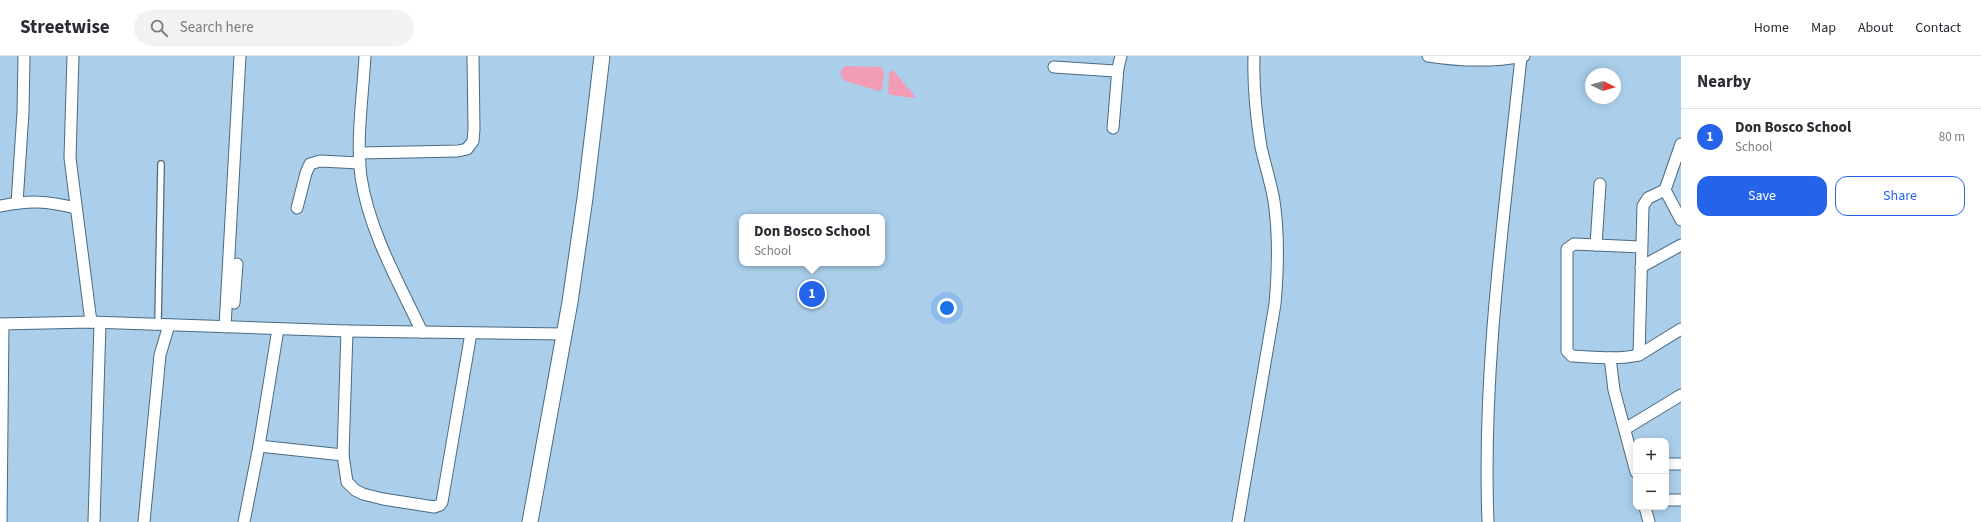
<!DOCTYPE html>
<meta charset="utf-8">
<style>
:root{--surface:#fff;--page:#f2f2f3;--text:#2b2b33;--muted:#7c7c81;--line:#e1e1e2;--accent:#2563eb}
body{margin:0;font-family:"Source Sans 3",sans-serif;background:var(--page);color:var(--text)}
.controls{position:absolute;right:12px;bottom:12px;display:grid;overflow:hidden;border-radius:8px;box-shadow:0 2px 10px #0003}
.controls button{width:36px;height:36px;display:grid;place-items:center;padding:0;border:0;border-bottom:1px solid var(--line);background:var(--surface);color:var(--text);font:20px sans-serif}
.compass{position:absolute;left:1585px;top:12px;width:36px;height:36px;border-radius:50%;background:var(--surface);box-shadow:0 2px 10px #0003;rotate:95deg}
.you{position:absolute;left:947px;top:252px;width:14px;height:14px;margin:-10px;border:3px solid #fff;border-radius:50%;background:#1a73e8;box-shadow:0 0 0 6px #1a73e833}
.badge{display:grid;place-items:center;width:26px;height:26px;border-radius:50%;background:var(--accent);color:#fff;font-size:13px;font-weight:700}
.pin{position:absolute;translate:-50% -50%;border:2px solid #fff;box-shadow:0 1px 4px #0006}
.popup{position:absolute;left:739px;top:158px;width:146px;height:52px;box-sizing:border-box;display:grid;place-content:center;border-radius:8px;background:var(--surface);filter:drop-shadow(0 1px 3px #0005);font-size:13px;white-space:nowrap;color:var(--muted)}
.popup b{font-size:15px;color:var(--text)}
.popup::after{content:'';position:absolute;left:50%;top:100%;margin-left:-8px;border:8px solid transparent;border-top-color:var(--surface)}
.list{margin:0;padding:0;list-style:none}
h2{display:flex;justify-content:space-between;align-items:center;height:52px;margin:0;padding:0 16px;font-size:17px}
h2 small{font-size:13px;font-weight:400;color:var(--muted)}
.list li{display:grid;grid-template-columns:26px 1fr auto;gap:12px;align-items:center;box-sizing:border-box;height:56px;padding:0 16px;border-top:1px solid var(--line)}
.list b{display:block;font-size:15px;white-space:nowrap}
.list p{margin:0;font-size:13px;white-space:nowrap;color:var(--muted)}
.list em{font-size:13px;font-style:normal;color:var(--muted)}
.actions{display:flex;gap:8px;padding:12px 16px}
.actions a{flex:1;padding:9px 0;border:1px solid var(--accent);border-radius:12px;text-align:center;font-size:14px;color:var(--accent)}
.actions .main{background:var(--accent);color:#fff}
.icon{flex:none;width:22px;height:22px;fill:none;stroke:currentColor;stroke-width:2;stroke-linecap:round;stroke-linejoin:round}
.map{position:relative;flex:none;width:1681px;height:466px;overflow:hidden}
header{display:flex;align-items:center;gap:24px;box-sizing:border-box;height:56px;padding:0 20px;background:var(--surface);border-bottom:1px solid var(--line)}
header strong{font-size:19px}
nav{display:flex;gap:22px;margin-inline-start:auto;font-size:14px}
.search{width:280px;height:36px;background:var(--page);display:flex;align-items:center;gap:10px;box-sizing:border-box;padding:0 14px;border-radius:22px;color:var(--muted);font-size:15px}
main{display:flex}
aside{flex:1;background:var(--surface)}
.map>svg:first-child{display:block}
.green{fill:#f29db5}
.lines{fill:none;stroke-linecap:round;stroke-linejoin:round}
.lane-casing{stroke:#496a82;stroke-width:8}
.street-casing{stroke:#496a82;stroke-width:13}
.secondary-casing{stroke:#496a82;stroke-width:17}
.lane{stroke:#fff;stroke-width:5.5}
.street{stroke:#fff;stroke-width:11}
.secondary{stroke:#fff;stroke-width:15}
</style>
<header>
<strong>Streetwise</strong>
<div class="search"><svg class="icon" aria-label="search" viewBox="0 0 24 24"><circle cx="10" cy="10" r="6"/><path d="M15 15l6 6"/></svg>Search here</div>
<nav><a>Home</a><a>Map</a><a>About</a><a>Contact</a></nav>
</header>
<main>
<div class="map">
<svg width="1681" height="466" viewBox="0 0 1681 466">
<rect width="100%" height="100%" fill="#abcfeb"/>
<!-- green -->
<g class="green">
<path d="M845,10l36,1 3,5 -2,17 -3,2 -34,-10 -4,-5v-6z"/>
<path d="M893,14l21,25 1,3 -24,-3 -3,-2 1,-20z"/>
</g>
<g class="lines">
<defs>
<path id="lane" d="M158,268l3,-160"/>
<g id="street">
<path d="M73,0l-3,102 21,164"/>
<path d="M365,0c-2,39 -9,82 -4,121 8,54 38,106 61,155"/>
<path d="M1428,0c32,5 64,6 96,0"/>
<path d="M1054,11l61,4 3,-3 3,-12"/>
<path d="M1113,72l5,-60"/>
<path d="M360,97l98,-2 9,-2 6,-8 1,-12 -1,-73"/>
<path d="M1665,134l16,30"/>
<path d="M17,147l6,-91 1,-56"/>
<path d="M0,150c31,-6 46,-5 76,2"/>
<path d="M297,152l9,-35 4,-9 10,-3 40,2"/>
<path d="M1596,189l4,-61"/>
<path d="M1641,191l-67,-3 -7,5v102l5,5c22,1 44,4 67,-1l42,-26"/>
<path d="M1641,211l40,-22"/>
<path d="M234,247l3,-39"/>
<path d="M0,268l91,-2 256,9 218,3"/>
<path d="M225,271l15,-271"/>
<path d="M347,275l-4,124 4,27 8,8 8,4 20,5 51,8 6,-2 2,-3 29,-169"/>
<path d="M1639,299l4,-149 5,-8 17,-8 16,-46"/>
<path d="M1610,302l4,32 22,82"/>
<path d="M1625,373l56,-34"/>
<path d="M259,390l84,9"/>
<path d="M1666,408h15"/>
<path d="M1666,444h15"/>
<path d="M1645,451l4,15"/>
<path d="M1,466l2,-198"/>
<path d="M94,466l6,-199"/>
<path d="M144,466l16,-167 9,-30"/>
<path d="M244,466l15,-76 19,-117"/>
<path d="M1238,466l37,-218c3,-34 4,-69 -1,-103 -3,-18 -9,-36 -13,-54 -5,-31 -8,-60 -7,-91"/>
<path d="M1488,466c-6,-156 17,-311 33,-465"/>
</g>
<path id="secondary" d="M530,466l40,-220 15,-104 17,-142"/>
</defs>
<!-- lane casing -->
<use href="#lane" class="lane-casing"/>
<!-- street casing -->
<use href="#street" class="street-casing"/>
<!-- secondary casing -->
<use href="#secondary" class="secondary-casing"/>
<!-- lane -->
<use href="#lane" class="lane"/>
<!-- street -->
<use href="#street" class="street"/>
<!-- secondary -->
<use href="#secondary" class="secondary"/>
</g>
</svg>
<div class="controls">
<button>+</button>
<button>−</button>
</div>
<svg class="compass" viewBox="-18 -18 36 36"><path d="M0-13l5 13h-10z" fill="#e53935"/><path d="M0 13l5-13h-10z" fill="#7c7c81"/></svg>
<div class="you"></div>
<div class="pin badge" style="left:812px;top:238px">1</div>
<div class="popup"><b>Don Bosco School</b>School</div>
</div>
<aside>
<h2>Nearby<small></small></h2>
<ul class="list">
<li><span class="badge">1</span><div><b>Don Bosco School</b><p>School</p></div><em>80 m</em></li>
</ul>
<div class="actions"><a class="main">Save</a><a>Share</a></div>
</aside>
</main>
